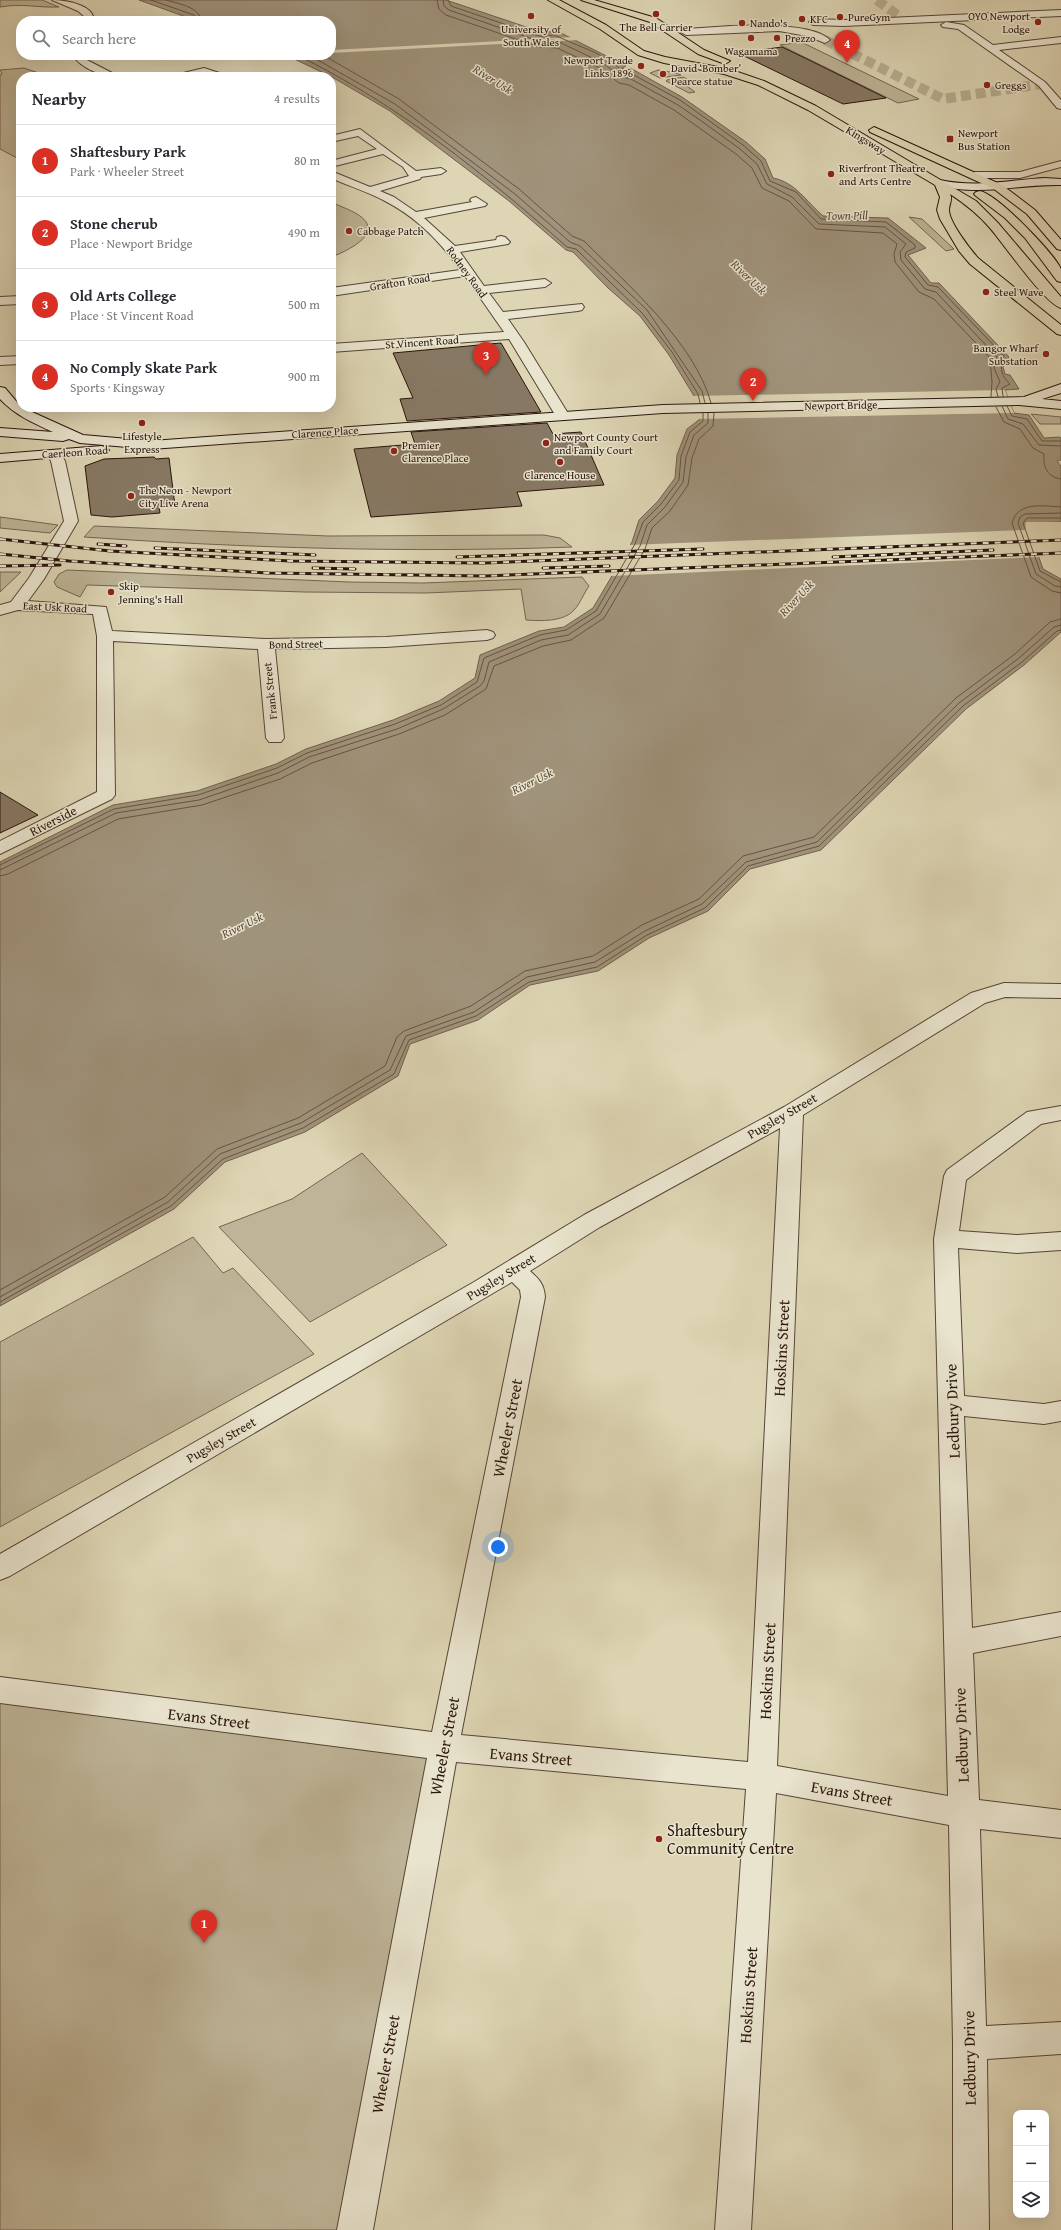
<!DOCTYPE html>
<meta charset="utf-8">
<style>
:root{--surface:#fff;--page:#f2f2f3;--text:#2b2b33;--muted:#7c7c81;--line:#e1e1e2;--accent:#d93025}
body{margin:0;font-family:"Gentium Book Plus",serif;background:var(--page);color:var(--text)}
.controls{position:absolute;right:12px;bottom:12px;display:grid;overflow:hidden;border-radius:8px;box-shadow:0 4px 16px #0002}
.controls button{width:36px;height:36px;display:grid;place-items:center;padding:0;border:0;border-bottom:1px solid var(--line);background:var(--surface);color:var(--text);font:20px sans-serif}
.you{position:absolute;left:498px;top:1547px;width:14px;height:14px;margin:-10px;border:3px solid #fff;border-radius:50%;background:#1a73e8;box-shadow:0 0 0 6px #1a73e833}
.badge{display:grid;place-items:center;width:26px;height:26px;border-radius:50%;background:var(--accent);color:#fff;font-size:13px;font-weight:700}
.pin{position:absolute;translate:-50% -33px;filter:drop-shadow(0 1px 2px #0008)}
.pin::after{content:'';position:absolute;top:21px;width:14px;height:12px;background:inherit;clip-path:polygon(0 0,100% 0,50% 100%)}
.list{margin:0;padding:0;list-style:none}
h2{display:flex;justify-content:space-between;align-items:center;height:52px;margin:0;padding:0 16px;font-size:17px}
h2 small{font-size:13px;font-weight:400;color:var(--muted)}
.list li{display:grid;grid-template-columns:26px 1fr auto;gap:12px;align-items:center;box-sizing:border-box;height:72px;padding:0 16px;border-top:1px solid var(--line)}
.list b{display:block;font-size:15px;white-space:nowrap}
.list p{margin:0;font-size:13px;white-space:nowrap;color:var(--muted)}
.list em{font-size:13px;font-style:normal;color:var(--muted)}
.icon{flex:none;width:22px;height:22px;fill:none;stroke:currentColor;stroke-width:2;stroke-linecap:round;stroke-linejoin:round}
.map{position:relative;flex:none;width:1061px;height:2230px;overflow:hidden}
.search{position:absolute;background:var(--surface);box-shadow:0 4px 16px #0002;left:16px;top:16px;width:320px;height:44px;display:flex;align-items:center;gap:10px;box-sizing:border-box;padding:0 14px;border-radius:16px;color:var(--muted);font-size:15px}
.panel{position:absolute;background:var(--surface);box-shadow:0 4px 16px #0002;left:16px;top:72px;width:320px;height:340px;border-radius:16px}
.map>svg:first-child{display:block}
.green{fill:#beb497;stroke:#746452}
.water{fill:#a0937b;stroke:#70604f}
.pier{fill:#ddd5b4}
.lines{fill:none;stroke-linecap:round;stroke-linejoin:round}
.shore{stroke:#645444;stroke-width:1}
.building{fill:#877863;stroke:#29140c}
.street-tunnel{stroke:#b9ae92;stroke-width:10;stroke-dasharray:10 5;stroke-linecap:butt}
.street-casing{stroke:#564436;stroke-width:2}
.secondary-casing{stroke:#29140c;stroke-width:2}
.primary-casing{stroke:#29140c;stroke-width:2}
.street{fill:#e9e4ce;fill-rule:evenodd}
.secondary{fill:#e9e4ce;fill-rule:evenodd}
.primary{fill:#ddd5b4;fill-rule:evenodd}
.rail-casing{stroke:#29140c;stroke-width:3}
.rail{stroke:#e9e4ce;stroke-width:2;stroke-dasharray:6;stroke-linecap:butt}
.poi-dot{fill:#8f2418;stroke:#e9e4ce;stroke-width:1.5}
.labels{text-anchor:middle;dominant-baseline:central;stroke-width:3;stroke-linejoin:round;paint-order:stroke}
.far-poi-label{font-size:11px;fill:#29140c;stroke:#e9e4ce;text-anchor:start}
.far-street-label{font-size:11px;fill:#29140c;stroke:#e9e4ce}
.far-water-label{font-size:12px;font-style:italic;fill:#594738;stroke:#e9e4ce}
.street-label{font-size:13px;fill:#29140c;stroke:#e9e4ce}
.near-street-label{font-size:16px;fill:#29140c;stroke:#e9e4ce}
.near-poi-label{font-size:16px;fill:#29140c;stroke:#e9e4ce;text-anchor:start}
</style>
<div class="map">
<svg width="1061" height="2230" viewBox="0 0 1061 2230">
<rect width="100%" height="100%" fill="#ddd5b4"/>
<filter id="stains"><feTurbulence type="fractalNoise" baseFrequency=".005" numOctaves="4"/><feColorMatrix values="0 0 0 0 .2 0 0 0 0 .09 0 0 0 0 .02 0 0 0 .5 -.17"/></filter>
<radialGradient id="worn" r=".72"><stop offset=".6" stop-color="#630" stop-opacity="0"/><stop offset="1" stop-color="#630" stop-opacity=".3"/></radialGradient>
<!-- green -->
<g class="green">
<path d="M0,0h42l17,7c-20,1 -38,-4 -59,0z"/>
<path d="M801,42l118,57 -21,4 -118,-58z"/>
<path d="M24,68l26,9h-29v83l-21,-11v-74l2,-1 -2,-4z"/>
<path d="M658,70l18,3 5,2 -21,3 -10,-5z"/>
<path d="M683,77l4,2 -7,2 15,11 -6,1 -23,-12 1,-1z"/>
<path d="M331,202c8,4 18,7 26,12 30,18 -9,37 -26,43z"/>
<path d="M909,217l13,2 32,30 -8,2z"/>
<path d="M1031,414l30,3v7h-21z"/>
<path d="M0,517l58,8 -8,8 -50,-5z"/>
<path d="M94,526l234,10 216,-1 16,3 12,9c-163,6 -325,1 -488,-10z"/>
<path d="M67,570l282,12 74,1 159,-6 7,9c-5,7 -9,18 -15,24 -10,12 -34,11 -48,10l-5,-31 -95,4 -122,-1 -217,-7 -7,12 -23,-10 -3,-5 5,-8z"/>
<path d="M0,572h21l-21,20z"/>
<path d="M362,1153l85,92 -137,77 -91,-95 73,-28z"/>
<path d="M193,1237l30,36 10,-5 81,86 -314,173v-185z"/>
<path d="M0,1690l444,57 -89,483h-355z"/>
</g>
<!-- water -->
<path class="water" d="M139,0h307l98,33 10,-2 9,3 63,32 -4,2 4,2 6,-1 50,28 64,45 19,17 8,19c22,4 34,24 50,38l65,2 38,30 -18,7 23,28h8l70,74 -6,10 2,7 5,1 9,14 -14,1 9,23 15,2 15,23 16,-1 1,2v21l-4,1 4,5v56l-34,1 16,46 18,10v53l-37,33 -58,44 -145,141 -71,19 -42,42 -59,27 -51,33 -68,14 -52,35 -68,24 -12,32 -93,56 -80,30 -51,47 -174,97v-444l113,-57 84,-14 79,-27 30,-15 87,-29 46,-19 36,-23 5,-23 59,-24 25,-4 29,-19 39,-66 7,-22 19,-19 17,-23 2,-23 10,-26 13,-10 -6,-23 -25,-41 -29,-39 -32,-28 -35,-36 -7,-2 -57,-49 -119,-90 -58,-34 -46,-22h45v-34h-134z"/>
<!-- pier -->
<g class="pier">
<path d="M573,37l6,3 -248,13v-3z"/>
<path d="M1005,390l9,23 -317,6 -5,-23z"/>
<path d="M1026,522h35v2h-32l12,33 -430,19 17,-31 397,-15z"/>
</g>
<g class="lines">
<!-- shore -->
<g class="shore">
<path d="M151,0l43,15 3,6"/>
<path d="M166,0c13,4 32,6 36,21"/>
<path d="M437,0l2,9 7,6 93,32 18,1 43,20 19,15 10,2 45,25 62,44 16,14 10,20 27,13 27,28 67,4 14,11 -3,10 1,8 24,30 15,7 56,59 2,24 -1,15"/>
<path d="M443,0l1,6 5,4 92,32 12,-2 6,2 44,21 16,13 12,3 47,26 22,15 40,29 17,15 10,20 25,13 27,27 66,3 21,17 -6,8 1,8 24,29 11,3 61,65 -3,11 6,14 -4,7 2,8"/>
<path d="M448,0l3,6 91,31 12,-2 7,3c21,10 48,17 63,35l8,1 48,26 63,45 18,16 9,20 26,11 25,27 65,3 29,23v3l-9,4 -1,5 23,28 10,2 66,69c-4,13 -4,18 6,28l-8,4 1,8"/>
<path d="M297,55c100,49 188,119 270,192l9,2 67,65 29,38 26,42 2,9"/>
<path d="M309,55l86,49 120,90 55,48 10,4 67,64 55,81 3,12"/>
<path d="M323,55l76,44 120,90 53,47 12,5c43,43 111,102 127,162"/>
<path d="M1002,406l6,13 15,5 16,21 22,1"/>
<path d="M1007,406l5,10 15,3 15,22h19"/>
<path d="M996,407l8,15 16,7 13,19 11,6c-1,13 3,23 17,25"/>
<path d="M1061,507c-18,-1 -43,-6 -49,16l19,54 21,14 9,2"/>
<path d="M1061,513l-36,1 -5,3 -2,6 18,51 19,12 6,1"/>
<path d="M1061,518h-34l-4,5 17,48 21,11"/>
<path d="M0,865l114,-56 84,-14 79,-27 30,-15 88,-29 46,-19 36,-23 7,-24 56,-23 26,-5 30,-19 39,-67 8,-22 18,-18 18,-24 2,-24 9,-24 13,-11v-8"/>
<path d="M0,870l116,-57 83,-13 79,-27 31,-16 88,-28 46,-20 37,-23 4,-5 5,-19 52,-22 27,-5 32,-21 40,-68 7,-21 18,-18 18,-25 3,-25 8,-22 14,-12v-10"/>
<path d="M0,876l8,-2 110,-55 84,-14 78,-26 32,-16 87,-29 46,-19 41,-26 8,-23 49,-20 28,-6 33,-22 41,-69 7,-21 18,-17 18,-26 4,-27 7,-19 14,-13 1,-13"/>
<path d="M0,1290l165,-93 52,-48 81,-31 87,-52 12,-29 7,-6 67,-25 54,-35 68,-15 49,-31 57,-26 44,-43 71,-19 142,-139 59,-44 35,-32 11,-3"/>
<path d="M0,1297l168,-95 52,-48 81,-31 89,-53 16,-34 68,-24 53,-35 68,-15 50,-31 57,-27 44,-42 71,-20 142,-139 60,-45 35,-31 7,-2"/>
<path d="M0,1302l171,-96 52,-47 80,-31 91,-54 15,-34 67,-24 53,-34 68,-15 50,-32 58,-27 43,-42 71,-20 144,-140 59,-44 35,-31 4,-1"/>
</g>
</g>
<!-- building -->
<g class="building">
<path d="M782,47l29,14 75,37 -43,6 -105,-51z"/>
<path d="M501,343l40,69 -134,9 -7,-22 13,-1 -20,-45z"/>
<path d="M547,423l6,11 28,-2 23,53 -87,7 5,14 -151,11 -17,-68 61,-5 -4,-12z"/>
<path d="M154,457l2,2 13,-1 6,48 -16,1 1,6 -48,4 -21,-2 -6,-49 19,-7z"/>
<path d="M0,792l38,23 -38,18z"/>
</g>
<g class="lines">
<!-- street-tunnel -->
<g class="street-tunnel">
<path d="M877,0l20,15"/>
<path d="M825,40l118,59 99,-15"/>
</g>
<defs>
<g id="street">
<path d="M52,0c12,0 42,4 42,21h-8v-3l-8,-7z"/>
<path d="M1061,10v6l-217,10 -31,-1 -4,-3 4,-3 31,1z"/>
<path d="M946,22l18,3 29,20 68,-8v6l-62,7 46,32 16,18v9l-4,-1 -18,-22 -81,-57 -15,-2 -2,-2z"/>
<path d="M731,26c23,-1 83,-3 99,14l-5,3 -18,-7 -28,-5 -93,4 -5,-3 5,-3z"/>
<path d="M72,55h10l3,4 35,18c-17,0 -38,-8 -48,-22z"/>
<path d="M204,68l28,9h-16l-12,-3 -14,3h-17l2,-2z"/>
<path d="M360,129l56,42 25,-3 5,3 -5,3 -20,3 -1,2 -40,12 14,6 22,15 56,-10 -2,-2 2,-2 4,-1 11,7 -2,2 -61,12 31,28 41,-6 1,-3 4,-1 4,1 5,5 -2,2 -48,8 24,34 61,-7 6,4 -6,4 -56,6 14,19 79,-8 2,3 -2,3 -4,1 -70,8 16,23 45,73 -2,3h-10l-48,-79 -178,13v-8l173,-12 -39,-56 -134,20v-8l129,-18c-19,-28 -44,-53 -75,-69 -17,-9 -36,-15 -54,-23v-7l39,16 39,-11 -6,-9 -20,-13 -52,13v-6l46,-12 -19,-13 -27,6v-6z"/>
<path d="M1061,161v6l-41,11h-45l-5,-3 5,-3h45z"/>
<path d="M21,296v8l-21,1v-8z"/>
<path d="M21,356v8l-21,1v-8z"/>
<path d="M54,450l5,1 6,10 13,60 -34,58 -16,22 78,6 6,24 154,8 120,-2 101,-7 6,2 2,3 -2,3 -6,2 -101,7 -111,2 9,89 -3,4h-12l-3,-4 -8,-89 -145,-8 2,154 -3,4 -112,55v-13l97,-49v-156l-4,-22 -75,-4 -18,5v-10l11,-3 18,-24 35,-57 -13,-60 -4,-7z"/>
<path d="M1004,983l57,1v14l-56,-1 -20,6 -182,112 -26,651 171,30 -14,-557 10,-63 3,-6 80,-58 34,-6v14l-20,4 -75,56 -7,51 58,4 44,-3v18l-44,3 -59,-5 6,148 80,8 17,-3v20l-17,3 -80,-8 8,212 89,-16v24l-88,17 6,147 82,10v28l-81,-9 6,197 75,-4v32l-74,5 2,171h-36v-187l-4,-218 -173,-32 -25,437h-36l31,-441 -290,-27 -83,468h-36l90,-472 -427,-55v-26l432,55 89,-435 -1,-7 -8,-8 -502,294 -10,4v-26l474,-272 110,-67 200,-108 187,-114zM780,1128l-32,634 -287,-27 84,-438c-1,-13 -6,-18 -15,-26l70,-44z"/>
</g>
<g id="secondary">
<path d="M1045,178l16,1v6c-45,-1 -79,12 -125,0l-1,-2 5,-3c36,8 69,0 105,-2z"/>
<path d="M1061,384v9l-19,6 19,2v8l-42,-4 -356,8 -512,36 -71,-6 -11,-4 -6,2 -63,-5v-8l53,4c-20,-9 -38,-17 -53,-33v-12l5,1 16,19 62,28 68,6 512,-36 361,-8z"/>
<path d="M102,446l7,4 -2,3 -107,9v-8z"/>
</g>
<g id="primary">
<path d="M548,0h11l47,25 38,26 21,6 64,12 35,12 52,25 160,95 22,22 63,74v11c-17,-5 -57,-64 -71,-80 -12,-14 -25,-24 -40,-34 3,6 -1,10 -1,16 0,12 21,39 29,48l83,67v10l-4,-1 -87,-70 -11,-13 -19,-32 -3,-9 3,-13 -5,-12 -127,-75 -50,-25 -34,-11 -60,-11 -26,-8 -38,-26z"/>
<path d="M581,0h13l62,18 48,32 26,11 -5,3 -27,-10 -48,-32z"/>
<path d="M874,127l128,58 33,25 26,30v10l-4,-1 -30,-35 -33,-25 -124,-57 -1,-2z"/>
<path d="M980,191c18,4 73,61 81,78 0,4 0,9 0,13l-4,-1 -32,-43 -20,-20 -29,-22 -2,-2 2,-2z"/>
</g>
</defs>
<!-- street casing -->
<use href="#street" class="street-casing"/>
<!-- secondary casing -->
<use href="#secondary" class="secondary-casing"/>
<!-- primary casing -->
<use href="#primary" class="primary-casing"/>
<!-- street -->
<use href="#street" class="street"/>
<!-- secondary -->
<use href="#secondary" class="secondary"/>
<!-- primary -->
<use href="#primary" class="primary"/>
<defs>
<g id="rail">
<path d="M0,539l110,12 180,10 194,2 577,-23"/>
<path d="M98,544l28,2"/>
<path d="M155,548l160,7"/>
<path d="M0,554l69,7 199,12 217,3 576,-23"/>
<path d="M457,557l246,-8"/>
<path d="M833,557l160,-7"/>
<path d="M0,566l60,-1"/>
<path d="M313,568l42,1"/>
<path d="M543,568l66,-2"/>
</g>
</defs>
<!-- rail casing -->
<use href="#rail" class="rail-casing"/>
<!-- rail -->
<use href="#rail" class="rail"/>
</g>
<!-- markers -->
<g class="poi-dot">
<circle cx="656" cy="14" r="4"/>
<circle cx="531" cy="16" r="4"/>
<circle cx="840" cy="17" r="4"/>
<circle cx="802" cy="19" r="4"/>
<circle cx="1038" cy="22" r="4"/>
<circle cx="742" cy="23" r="4"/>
<circle cx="751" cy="38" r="4"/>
<circle cx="777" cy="38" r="4"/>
<circle cx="641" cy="66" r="4"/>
<circle cx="663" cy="74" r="4"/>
<circle cx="987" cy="85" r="4"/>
<rect x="946" y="135" width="8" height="8" rx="2"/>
<circle cx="831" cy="174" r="4"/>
<circle cx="349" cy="231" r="4"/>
<circle cx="986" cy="292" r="4"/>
<circle cx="1046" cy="354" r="4"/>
<circle cx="142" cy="423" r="4"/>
<circle cx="546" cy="443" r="4"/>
<circle cx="394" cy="451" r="4"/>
<circle cx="560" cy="462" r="4"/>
<circle cx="131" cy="496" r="4"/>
<circle cx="111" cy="592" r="4"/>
<circle cx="659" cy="1839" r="4"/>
</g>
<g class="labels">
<!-- far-poi labels -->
<g class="far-poi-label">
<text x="1030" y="16" text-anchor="end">OYO Newport<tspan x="1030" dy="13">Lodge</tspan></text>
<text x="848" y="17">PureGym</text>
<text x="810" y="19">KFC</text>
<text x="750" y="23">Nando's</text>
<text x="656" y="27" text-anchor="middle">The Bell Carrier</text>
<text x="531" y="29" text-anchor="middle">University of<tspan x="531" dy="13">South Wales</tspan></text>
<text x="785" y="38">Prezzo</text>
<text x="751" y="51" text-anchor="middle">Wagamama</text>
<text x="633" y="60" text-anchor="end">Newport Trade<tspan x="633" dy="13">Links 1896</tspan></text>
<text x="671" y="68">David ‘Bomber’<tspan x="671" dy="13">Pearce statue</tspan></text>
<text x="995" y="85">Greggs</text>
<text x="958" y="133">Newport<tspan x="958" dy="13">Bus Station</tspan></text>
<text x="839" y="168">Riverfront Theatre<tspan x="839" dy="13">and Arts Centre</tspan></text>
<text x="357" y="231">Cabbage Patch</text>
<text x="994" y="292">Steel Wave</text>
<text x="1038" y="348" text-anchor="end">Bangor Wharf<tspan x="1038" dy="13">Substation</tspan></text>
<text x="142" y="436" text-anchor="middle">Lifestyle<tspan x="142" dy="13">Express</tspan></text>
<text x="554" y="437">Newport County Court<tspan x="554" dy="13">and Family Court</tspan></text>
<text x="402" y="445">Premier<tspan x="402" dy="13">Clarence Place</tspan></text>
<text x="560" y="475" text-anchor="middle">Clarence House</text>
<text x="139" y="490">The Neon - Newport<tspan x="139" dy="13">City Live Arena</tspan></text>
<text x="119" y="586">Skip<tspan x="119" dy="13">Jenning's Hall</tspan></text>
</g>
<!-- far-street labels -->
<g class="far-street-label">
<text transform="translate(866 140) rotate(31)">Kingsway</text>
<text transform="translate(467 272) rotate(54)">Rodney Road</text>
<text transform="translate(400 282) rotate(-9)">Grafton Road</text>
<text transform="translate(422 342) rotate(-4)">St Vincent Road</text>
<text transform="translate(841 405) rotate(-1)">Newport Bridge</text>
<text transform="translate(325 432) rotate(-4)">Clarence Place</text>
<text transform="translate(75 452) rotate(-4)">Caerleon Road</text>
<text transform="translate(55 607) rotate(3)">East Usk Road</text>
<text transform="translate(296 644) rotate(-1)">Bond Street</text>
<text transform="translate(270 691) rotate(-96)">Frank Street</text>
</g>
<!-- far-water labels -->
<g class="far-water-label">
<text transform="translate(493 79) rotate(32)">River Usk</text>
<text transform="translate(847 215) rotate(-1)">Town Pill</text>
<text transform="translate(749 277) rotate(44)">River Usk</text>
<text transform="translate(796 598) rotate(-47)">River Usk</text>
<text transform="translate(532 781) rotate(-26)">River Usk</text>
<text transform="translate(242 925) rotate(-26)">River Usk</text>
</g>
<!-- street labels -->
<g class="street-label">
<text transform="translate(53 821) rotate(-27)">Riverside</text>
<text transform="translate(782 1116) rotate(-30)">Pugsley Street</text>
<text transform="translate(501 1277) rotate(-31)">Pugsley Street</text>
<text transform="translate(221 1440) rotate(-30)">Pugsley Street</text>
</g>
<!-- near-street labels -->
<g class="near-street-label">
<text transform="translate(781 1348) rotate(-87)">Hoskins Street</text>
<text transform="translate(952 1411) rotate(-92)">Ledbury Drive</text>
<text transform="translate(507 1428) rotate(-79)">Wheeler Street</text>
<text transform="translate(767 1671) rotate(-87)">Hoskins Street</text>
<text transform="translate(209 1718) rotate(7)">Evans Street</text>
<text transform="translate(961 1735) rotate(-92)">Ledbury Drive</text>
<text transform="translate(444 1746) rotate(-79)">Wheeler Street</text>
<text transform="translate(531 1756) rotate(5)">Evans Street</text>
<text transform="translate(852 1793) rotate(10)">Evans Street</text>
<text transform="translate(748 1995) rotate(-86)">Hoskins Street</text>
<text transform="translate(969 2058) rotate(-91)">Ledbury Drive</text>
<text transform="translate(385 2064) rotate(-80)">Wheeler Street</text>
</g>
<!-- near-poi labels -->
<g class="near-poi-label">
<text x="667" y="1830">Shaftesbury<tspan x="667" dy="18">Community Centre</tspan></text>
</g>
</g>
<rect width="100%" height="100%" filter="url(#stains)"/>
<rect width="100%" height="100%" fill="url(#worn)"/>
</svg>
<div class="controls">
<button>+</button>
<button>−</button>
<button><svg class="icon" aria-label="layers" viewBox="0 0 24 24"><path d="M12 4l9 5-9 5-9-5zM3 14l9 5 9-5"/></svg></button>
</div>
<div class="you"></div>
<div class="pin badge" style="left:204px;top:1943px">1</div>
<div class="pin badge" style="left:753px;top:401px">2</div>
<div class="pin badge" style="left:486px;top:375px">3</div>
<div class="pin badge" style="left:847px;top:63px">4</div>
<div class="search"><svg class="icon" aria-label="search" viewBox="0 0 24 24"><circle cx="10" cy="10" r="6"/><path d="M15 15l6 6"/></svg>Search here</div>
<section class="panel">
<h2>Nearby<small>4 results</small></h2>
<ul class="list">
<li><span class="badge">1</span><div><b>Shaftesbury Park</b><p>Park · Wheeler Street</p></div><em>80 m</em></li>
<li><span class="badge">2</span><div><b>Stone cherub</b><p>Place · Newport Bridge</p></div><em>490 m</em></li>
<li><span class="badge">3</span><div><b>Old Arts College</b><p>Place · St Vincent Road</p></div><em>500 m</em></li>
<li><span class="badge">4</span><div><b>No Comply Skate Park</b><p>Sports · Kingsway</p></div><em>900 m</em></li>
</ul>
</section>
</div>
